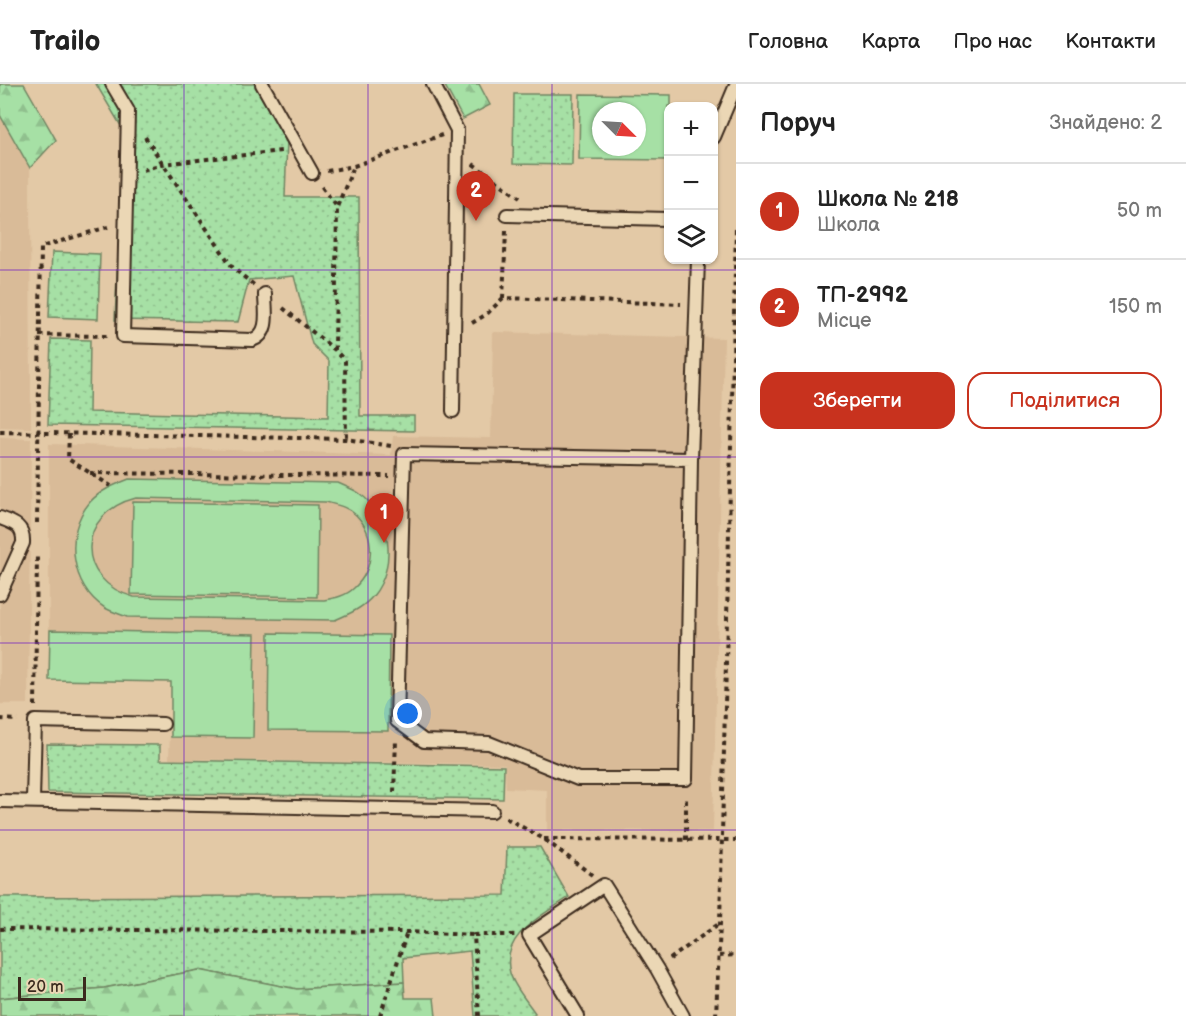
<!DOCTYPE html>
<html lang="uk">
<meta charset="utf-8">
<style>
:root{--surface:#fff;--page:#f2f2f2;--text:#222;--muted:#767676;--line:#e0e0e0;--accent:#c8321e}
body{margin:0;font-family:"Balsamiq Sans",sans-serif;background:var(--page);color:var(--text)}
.controls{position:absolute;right:18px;top:18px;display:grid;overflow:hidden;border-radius:12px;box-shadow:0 2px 4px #0004}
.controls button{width:54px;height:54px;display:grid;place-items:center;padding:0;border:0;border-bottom:2px solid var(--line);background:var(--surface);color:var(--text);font:30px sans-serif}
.compass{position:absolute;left:592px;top:18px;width:54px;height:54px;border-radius:50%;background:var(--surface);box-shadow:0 2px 4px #0004;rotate:114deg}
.scale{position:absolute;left:18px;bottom:15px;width:68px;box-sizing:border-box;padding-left:6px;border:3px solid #3b2a1e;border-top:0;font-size:16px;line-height:21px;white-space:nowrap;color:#3b2a1e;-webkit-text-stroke:4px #ebd7b5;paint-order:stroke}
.you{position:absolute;left:408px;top:630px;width:21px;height:21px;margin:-15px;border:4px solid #fff;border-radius:50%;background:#1a73e8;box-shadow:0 0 0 9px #1a73e833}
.badge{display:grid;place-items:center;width:39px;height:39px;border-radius:50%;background:var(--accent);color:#fff;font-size:20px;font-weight:700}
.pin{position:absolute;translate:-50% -50px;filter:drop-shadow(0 2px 3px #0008)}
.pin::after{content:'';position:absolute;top:32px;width:21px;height:18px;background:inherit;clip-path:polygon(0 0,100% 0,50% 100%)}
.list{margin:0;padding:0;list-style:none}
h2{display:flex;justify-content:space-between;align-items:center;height:78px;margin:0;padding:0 24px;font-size:26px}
h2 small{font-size:20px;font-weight:400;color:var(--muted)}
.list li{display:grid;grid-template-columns:39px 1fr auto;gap:18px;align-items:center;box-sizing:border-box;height:96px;padding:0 24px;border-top:2px solid var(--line)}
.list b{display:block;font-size:22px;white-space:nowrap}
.list p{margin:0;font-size:20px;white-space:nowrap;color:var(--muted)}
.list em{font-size:20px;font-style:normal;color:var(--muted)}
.actions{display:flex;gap:12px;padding:18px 24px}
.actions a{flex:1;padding:14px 0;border:2px solid var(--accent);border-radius:18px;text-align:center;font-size:21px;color:var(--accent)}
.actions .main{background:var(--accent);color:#fff}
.icon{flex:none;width:33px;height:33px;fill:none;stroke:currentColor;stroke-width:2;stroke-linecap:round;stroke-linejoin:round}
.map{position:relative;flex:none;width:736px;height:932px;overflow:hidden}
header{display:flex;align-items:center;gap:36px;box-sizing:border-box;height:84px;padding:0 30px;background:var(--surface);border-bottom:2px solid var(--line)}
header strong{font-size:28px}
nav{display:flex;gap:33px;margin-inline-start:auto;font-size:21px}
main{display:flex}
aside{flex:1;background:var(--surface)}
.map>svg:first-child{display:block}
.built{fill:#d9bb98}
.grass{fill:url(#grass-dots);stroke:#708562;stroke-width:1.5}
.forest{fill:url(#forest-firs);stroke:#708562;stroke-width:1.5}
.pitch{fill:#a6e0a5;stroke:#708562;stroke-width:1.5;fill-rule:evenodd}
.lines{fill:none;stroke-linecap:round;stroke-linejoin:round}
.service-casing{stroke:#3b2a1e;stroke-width:16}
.path{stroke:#3b2a1e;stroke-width:4;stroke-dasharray:4.5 4.5;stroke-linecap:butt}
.service{stroke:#ebd7b5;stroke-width:12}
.grid{fill:none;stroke:#7b2cbf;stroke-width:1.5;stroke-opacity:0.55}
</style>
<header>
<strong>Trailo</strong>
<nav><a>Головна</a><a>Карта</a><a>Про нас</a><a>Контакти</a></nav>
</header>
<main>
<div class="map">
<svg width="736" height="932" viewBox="0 0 736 932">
<defs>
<pattern id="grass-dots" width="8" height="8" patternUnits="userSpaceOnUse" patternTransform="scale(1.5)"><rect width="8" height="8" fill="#a6e0a5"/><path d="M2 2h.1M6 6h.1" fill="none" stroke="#90c08e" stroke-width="1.8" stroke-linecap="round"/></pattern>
<pattern id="forest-firs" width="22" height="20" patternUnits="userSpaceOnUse" patternTransform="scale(1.5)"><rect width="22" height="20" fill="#a6e0a5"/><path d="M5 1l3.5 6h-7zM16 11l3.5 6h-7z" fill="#90c08e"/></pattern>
</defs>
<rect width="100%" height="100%" fill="#e3c9a6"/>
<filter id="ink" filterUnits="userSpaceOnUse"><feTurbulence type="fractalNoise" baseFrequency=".0167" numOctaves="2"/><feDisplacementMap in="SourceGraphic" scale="12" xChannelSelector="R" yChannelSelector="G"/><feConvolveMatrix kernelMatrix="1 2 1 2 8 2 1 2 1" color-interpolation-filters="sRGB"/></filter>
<g filter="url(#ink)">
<!-- built -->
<g class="built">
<path d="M0,31l30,53 1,260 -31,-1z"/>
<path d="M493,248l231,6 -11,493 -166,-1v-40l-41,-2 -1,-24 -336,-5 3,-77 -123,-2v-236l342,11 2,-19 98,2z"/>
<path d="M0,354l31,1 -3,265h-28z"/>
</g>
<!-- grass -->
<g class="grass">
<path d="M96,0h161l30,56 -2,57h74l1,219h54v15l-366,-6 3,-86 39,1 -1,72 239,5 1,-56 -17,-17 -18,-68 -45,4 -11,42 -123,-2 8,-176 -2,-18z"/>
<path d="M514,10h59l-1,71 -59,-1z"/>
<path d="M52,168l48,2 -2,65 -49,-2z"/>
<path d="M47,660l113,1v15l344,6 -1,33 -455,-7z"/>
<path d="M507,763h33l29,50c-27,19 -69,38 -59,76 4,14 17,28 25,40l-4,3h-56l-5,-65 -67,7 1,24 -107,7 -98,-19 -95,18 -104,10v-101l505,-2z"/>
</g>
<!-- forest -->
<g class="forest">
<path d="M0,0h24l32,56 -26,28 -30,-53z"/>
<path d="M444,0h35l11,21 -27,14z"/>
<path d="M199,886l98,19 107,-7 1,16h29l2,18h-436v-18l104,-10z"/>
</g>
<!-- pitch -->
<g class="pitch">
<path d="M580,10l91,1v11h-3v54l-89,-1zM601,27h36v36h-36z"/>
<path d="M129,395l209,4c6,3 15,6 21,10 32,23 39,72 14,103 -10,12 -24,18 -38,24l-208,-3c-7,-3 -15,-5 -22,-9 -34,-21 -42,-75 -15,-106 11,-12 24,-17 39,-23zM136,414l190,4c11,3 22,5 30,13 20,20 19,54 -2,73 -8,8 -19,10 -30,12l-190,-3c-60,-16 -58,-84 2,-99z"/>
<path d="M133,418l185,3 -1,92 -186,-3z"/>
<path d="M50,546l205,4 -2,104 -82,-1v-55l-122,-2z"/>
<path d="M269,549l120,2 -1,96 -120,-1z"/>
</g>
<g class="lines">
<defs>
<g id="service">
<path d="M112,0l16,27 -5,225 129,4c19,-6 13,-30 13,-46"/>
<path d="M262,0l50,89"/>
<path d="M433,0l24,46 -4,281"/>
<path d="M714,53l22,-52"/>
<path d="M507,131l161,4"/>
<path d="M691,375l-287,-5 -7,267 27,20 65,2 89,36h108l5,-320 7,-199"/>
<path d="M0,434c14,5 24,8 23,25l-23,51"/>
<path d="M0,717l492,10"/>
<path d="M33,717l2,-80 128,3"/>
<path d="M578,932l-49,-81 75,-50 53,84 26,47"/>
</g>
</defs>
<!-- service casing -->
<use href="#service" class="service-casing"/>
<!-- path -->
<g class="path">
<path d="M145,53l88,131 21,17"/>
<path d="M473,80l47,34"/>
<path d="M143,86l19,-6 119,-13"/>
<path d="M327,87l27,-5 88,-31"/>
<path d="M322,103l15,20"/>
<path d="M506,147l-3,67 178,6"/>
<path d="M283,224l52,42 10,11 1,78"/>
<path d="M472,239l15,-9 16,-16"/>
<path d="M39,251l68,1"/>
<path d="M335,266l2,-143 17,-41"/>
<path d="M0,348l346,7 45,7"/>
<path d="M69,350l-1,25 43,27"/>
<path d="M90,389l299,3"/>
<path d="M37,439l4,-276 67,-20"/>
<path d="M35,622l2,-151"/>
<path d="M0,635l18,1"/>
<path d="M394,708l2,-52"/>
<path d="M506,734l38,21 48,36"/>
<path d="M544,755l192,1"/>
<path d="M686,756v-45"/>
<path d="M0,845l407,3 67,3"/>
<path d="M719,872l17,-1"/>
<path d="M670,875l50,-36"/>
<path d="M380,932l27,-84"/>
<path d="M479,932l-5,-81h41"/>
<path d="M716,932l4,-93 16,-696"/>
</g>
<!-- service -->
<use href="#service" class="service"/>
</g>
</g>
<!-- grid -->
<path class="grid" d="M184,0v932M368,0v932M552,0v932M0,186h736M0,373h736M0,559h736M0,746h736"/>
</svg>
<div class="controls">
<button>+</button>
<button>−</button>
<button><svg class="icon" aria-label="layers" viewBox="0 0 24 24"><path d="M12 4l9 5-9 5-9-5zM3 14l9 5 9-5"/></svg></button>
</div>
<svg class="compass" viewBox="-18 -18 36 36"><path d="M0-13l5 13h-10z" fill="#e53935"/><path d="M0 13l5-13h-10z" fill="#767676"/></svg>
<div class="scale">20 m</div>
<div class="you"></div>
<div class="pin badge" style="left:384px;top:459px">1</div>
<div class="pin badge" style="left:476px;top:137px">2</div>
</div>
<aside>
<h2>Поруч<small>Знайдено: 2</small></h2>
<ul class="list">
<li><span class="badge">1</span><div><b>Школа № 218</b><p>Школа</p></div><em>50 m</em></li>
<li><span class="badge">2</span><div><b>ТП-2992</b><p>Місце</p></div><em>150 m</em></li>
</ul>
<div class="actions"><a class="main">Зберегти</a><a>Поділитися</a></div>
</aside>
</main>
